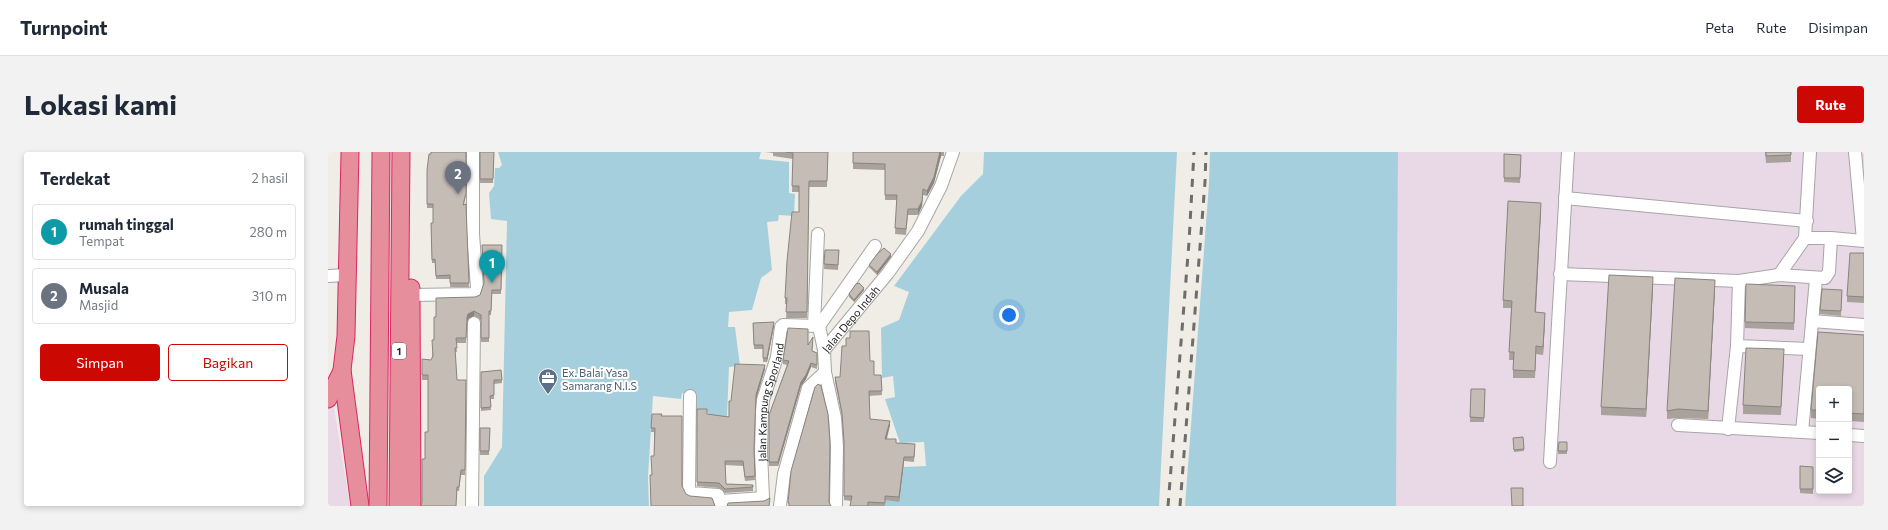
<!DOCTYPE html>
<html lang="id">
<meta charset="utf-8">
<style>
:root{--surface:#fff;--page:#f2f2f3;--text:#1f2937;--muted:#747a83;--line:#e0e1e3;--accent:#cc0803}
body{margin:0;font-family:Commissioner,sans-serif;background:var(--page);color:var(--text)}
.controls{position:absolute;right:12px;bottom:12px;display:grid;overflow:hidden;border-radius:4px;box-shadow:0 2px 6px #0003}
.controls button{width:36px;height:36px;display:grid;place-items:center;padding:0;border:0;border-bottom:1px solid var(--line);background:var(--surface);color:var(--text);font:20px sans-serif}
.you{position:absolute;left:681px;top:163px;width:14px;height:14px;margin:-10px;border:3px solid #fff;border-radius:50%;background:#1a73e8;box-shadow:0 0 0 6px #1a73e833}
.badge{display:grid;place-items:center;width:26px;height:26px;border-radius:50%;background:var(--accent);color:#fff;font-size:13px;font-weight:700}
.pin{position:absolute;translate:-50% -33px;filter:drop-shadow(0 1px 2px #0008)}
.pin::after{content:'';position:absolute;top:21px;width:14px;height:12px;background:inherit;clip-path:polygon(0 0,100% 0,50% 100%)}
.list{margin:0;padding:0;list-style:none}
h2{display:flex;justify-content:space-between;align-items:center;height:52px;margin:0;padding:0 16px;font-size:17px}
h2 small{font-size:13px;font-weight:400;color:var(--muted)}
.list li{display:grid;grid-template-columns:26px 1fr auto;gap:12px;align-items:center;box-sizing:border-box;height:56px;margin:0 8px 8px;padding:0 8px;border:1px solid var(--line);border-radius:4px}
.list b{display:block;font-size:15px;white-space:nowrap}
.list p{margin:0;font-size:13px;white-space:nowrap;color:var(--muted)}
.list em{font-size:13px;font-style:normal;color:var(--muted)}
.actions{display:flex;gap:8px;padding:12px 16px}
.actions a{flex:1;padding:9px 0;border:1px solid var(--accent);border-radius:4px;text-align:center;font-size:14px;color:var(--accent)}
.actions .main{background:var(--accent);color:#fff}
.icon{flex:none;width:22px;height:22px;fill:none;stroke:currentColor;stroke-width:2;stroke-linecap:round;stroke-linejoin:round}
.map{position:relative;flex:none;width:1536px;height:354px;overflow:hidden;border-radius:4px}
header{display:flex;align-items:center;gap:24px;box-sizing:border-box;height:56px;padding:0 20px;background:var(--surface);border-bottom:1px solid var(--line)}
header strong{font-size:19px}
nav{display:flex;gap:22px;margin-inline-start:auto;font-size:14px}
.intro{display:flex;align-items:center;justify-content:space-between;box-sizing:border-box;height:96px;padding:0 24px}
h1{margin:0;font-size:28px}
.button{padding:10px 18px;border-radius:4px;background:var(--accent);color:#fff;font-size:14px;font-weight:700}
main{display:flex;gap:24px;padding:0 24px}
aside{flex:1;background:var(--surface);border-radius:4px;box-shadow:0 2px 6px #0003}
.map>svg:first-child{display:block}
.industrial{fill:#e9d8e5;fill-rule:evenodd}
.water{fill:#a6cfdd}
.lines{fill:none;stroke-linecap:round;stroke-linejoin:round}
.minor-casing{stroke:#a6a6a6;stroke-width:14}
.highway-casing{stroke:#d9275f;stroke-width:19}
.minor{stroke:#fff;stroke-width:12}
.highway{stroke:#e68e9c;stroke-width:17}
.rail{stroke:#6d6d6d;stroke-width:3;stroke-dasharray:8 8;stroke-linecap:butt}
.wall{fill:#a9a29c}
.shaded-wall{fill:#89847f}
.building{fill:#c4bcb5;stroke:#89847f}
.labels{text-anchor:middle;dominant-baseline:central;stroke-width:4;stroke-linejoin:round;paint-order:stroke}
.shield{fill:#fff;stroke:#626262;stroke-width:1}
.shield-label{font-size:10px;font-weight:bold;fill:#1f1f1f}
.street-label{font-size:11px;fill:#1f1f1f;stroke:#fff}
.service-label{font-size:11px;fill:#4e5e75;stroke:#fff;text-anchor:start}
</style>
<header>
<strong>Turnpoint</strong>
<nav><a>Peta</a><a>Rute</a><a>Disimpan</a></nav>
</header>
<div class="intro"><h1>Lokasi kami</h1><a class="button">Rute</a></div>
<main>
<aside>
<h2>Terdekat<small>2 hasil</small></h2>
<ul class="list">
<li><span class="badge" style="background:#0f9aa8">1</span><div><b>rumah tinggal</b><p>Tempat</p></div><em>280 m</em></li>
<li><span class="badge" style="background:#6b7280">2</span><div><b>Musala</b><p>Masjid</p></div><em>310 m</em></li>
</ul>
<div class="actions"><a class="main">Simpan</a><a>Bagikan</a></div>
</aside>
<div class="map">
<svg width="1536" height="354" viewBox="0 0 1536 354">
<rect width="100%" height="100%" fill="#f0ede6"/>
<!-- industrial -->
<g class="industrial">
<path d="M1070,0h466v354h-468zM1491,237h30v102h-30z"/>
<path d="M0,219l22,135h-22z"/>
</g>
<!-- water -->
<g class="water">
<path d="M170,0h263l-2,7 30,3v31l6,1 -1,22 -15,-1 -1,6 -11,1 5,48 -11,8 -9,32 -23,2 -1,15h7l5,39 -11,1 -2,49 -17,2 -2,-6 -12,-1 -3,-18h-11l-1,6 -28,-3 -5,81 1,29h-165v-30l18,-29 5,-226 -16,-2 -2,-26 5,-7 1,-18h4l3,-3z"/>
<path d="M656,0h193l-18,354h-276v-5l20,-34 23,-1 -2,-24 -24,1 -15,-44 10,-2 -2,-21 -11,2 -1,-50 18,-8 10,-28 -15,-6 67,-90 22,-22z"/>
<path d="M882,0h188l-2,354h-211l24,-323z"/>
</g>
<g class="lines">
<defs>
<g id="minor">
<path d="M1527,0l8,88"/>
<path d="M1237,46l242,23"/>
<path d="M1477,86h26"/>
<path d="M1232,122l179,7 40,-6 46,3 4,-6 2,-34 33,3"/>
<path d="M1451,123l26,-37 5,-86"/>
<path d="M0,124l19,-1"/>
<path d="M83,143l64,-1 2,-6 -4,-54v-82"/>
<path d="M1484,169l52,4"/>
<path d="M486,173l4,-91"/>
<path d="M491,174l56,-80"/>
<path d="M1409,194l72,3"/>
<path id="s1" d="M496,198l64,-77 30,-42 23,-45 12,-34"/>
<path d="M362,244l-1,95 2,2 27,2 3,11"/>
<path d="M1350,273l124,7 14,-153"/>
<path d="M1400,277l9,-83 2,-65"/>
<path d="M1474,280l17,1"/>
<path d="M1521,283l15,1"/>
<path d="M1222,310l18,-310"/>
<path id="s2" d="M393,349l42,-3 -2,-46 1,-41 1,-11 14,-43 4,-30 2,-2 36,1 5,24 1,22 10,46 2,29 -1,59"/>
<path d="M144,354l2,-183"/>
<path d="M452,354l4,-32 24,-86 17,-16"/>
</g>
<g id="highway">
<path d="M22,0l-4,184 -4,34 18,136"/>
<path d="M83,136l1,218"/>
<path d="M0,247l14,-28"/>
<path d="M50,354l3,-354"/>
<path d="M70,354l3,-354"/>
</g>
</defs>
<!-- minor casing -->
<use href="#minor" class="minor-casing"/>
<!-- highway casing -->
<use href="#highway" class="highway-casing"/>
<!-- minor -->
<use href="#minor" class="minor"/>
<!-- highway -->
<use href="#highway" class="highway"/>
<!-- rail -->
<g class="rail">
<path d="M840,354l21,-264 5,-90"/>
<path d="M852,354l25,-324 1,-30"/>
</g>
</g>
<!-- wall -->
<g class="wall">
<path d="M152,0h14l-1,31h-13z"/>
<path d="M437,0h63l-1,35h-18l-2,131h-21l1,-14h-2v-6l14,-86v-20h-7l1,-33 -20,-3v-3z"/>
<path d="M525,0h91v4h-3l-7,27 -7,13 -4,-1 -1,11 -4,9h-10l-2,20 -11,-1 2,-34h-12v-30l-32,-1z"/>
<path d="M1437,0h26v10l-25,1z"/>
<path d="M1176,2l17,1 -1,28 -16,-1z"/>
<path d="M99,18l39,26 -2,9 2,-1 3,83h-19v-8h-14l-1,-16h-3l-1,-40h2v-15h-6z"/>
<path d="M1213,58l-5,102 9,8 -2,35 -7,-1 -1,24h-22v-18h-4l2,-52h-8v-8z"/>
<path d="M154,93h20l-1,49h-9l-1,21h-2v27h-8v-22l-7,-4 -6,3 -1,4 -1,20h-10l1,9h-2l2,28h9l-1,95h-4l-2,16h-2l-35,11 3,-43 3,-27v-52h-6v-21l9,1 1,-3 4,-40 44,-22 4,-11z"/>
<path d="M497,98h14l-1,20 -14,-1z"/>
<path d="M1536,101v50l-17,-1v-6z"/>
<path d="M563,105l-14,18 -8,-8v-2z"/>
<path d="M1418,132l49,9 -1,37 -49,-2z"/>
<path d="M1325,134l-7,131 -45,-2v-8z"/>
<path d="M1387,137l-7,130 -30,-1 -11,1v-8z"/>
<path d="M536,138l-10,12 -5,-5v-3z"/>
<path d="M1514,138l-1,26 -21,-2v-4z"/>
<path d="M425,171l21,3 -7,36h-4v-13h-9z"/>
<path d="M1490,180l46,3v87l-15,-1v-32h-30v30l-8,-1v-8z"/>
<path d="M485,190l-1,9 5,2v16l-6,-2 -5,12 -5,7 -23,80h-9v-51l18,-50 -4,-1v-4z"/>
<path d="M1456,206l-3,57 -38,-1v-9z"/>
<path d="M542,209l4,14h7l1,20 -13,1 1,23 20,6 -3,14 9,4 19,6 -1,13 -10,-1 -5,41 -14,-2v6h-35l1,-5 -7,-1v-54l-2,-29 -7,-35v-5h5z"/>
<path d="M437,217l-9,30 -2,51 1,30 -10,1 -2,-15 -18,-1 1,19 27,1v6l-28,2 -6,-5 -22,-2v-77l10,5 22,3 2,-16z"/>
<path d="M173,218l1,13 -8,1v15h-4l1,11 -10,1v-39z"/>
<path d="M1143,237h14l-1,33h-14z"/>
<path d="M324,262h10l-11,92 1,-31 2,-19v-24h-3z"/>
<path d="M152,276h10l-1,27h-9z"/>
<path d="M1195,285l1,14 -10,1 -1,-14z"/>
<path d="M1231,290h8v12h-9z"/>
<path d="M1472,314l13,1v27l-13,-1z"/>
</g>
<!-- shaded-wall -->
<g class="shaded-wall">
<path d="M612,0h1v4l-7,27 -7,13v-5z"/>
<path d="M595,37l-1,17 -4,9v-6z"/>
<path d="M1213,51v7l-6,110v-8z"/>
<path d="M563,102v3l-14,18v-3z"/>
<path d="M1325,125v9l-7,131v-8z"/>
<path d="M1387,128v9l-7,130v-8z"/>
<path d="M536,136v2l-10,12v-2z"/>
<path d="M146,159v5l-6,3 -1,4 -1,20 1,-25 1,-4z"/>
<path d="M1217,161v7l-2,35v-8z"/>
<path d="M446,170v4l-7,36v-4z"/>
<path d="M483,211v4l-5,12 -5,7 -23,80v-4l23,-80z"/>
<path d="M437,213v4l-9,30v-4z"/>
<path d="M562,269v4l-5,18v-4z"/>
<path d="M576,305v4l-5,41v-5z"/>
</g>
<!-- building -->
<g class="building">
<path d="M103,0h35v41l-3,12 3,-1 3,79h-19v-8l-14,1 -1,-17 -3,1 -1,-37h2v-19h-6v-34l2,-16h2z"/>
<path d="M152,0h14l-1,27h-13z"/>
<path d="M458,0h42l-1,29h-18l-2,131h-21l1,-14h-2l2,-37 5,-49h7v-26h-7l1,-33z"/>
<path d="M525,0h87l-6,25 -7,14 -4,-2 -1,12 -4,8h-10l-2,20 -11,-1 2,-33h-12v-31l-32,-1z"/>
<path d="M1438,0h25v3l-25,1z"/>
<path d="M1176,2l17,1 -1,23h-16z"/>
<path d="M1180,49l33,2 -6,109 10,1 -2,34 -7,-1 -1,25 -22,-1 1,-18h-5l3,-51 -9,-1z"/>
<path d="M154,93h20l-1,45h-9l-1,21h-2v27h-8v-23l-7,-4 -6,3 -1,4 -1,20h-10l1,10h-2l2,32h9l-1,90h-4l-2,17h-2l-1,19h-35l1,-4v-43h3v-27h3v-57h-6v-16l9,1 2,-4 -1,-16h2v-23h2v-19l39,-1 5,-2 4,-12z"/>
<path d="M556,96l7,6 -14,18 -8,-7 9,-12z"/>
<path d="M497,98h14l-1,15 -14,-1z"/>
<path d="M1522,101h14v44l-17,-1z"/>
<path d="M1281,123l44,2 -7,132 -45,-2z"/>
<path d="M1347,126l40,2 -7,131 -30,-2 -11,2z"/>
<path d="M531,131l5,5 -10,12 -5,-6 7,-10z"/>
<path d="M1418,132l49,2 -1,37 -49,-1z"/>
<path d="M1494,137l20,1 -1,21 -21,-1z"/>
<path d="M446,170l-7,36h-4v-13h-9l-1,-22z"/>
<path d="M460,176l20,1v16l5,-8 -1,14 5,2v12l-6,-2 -5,12 -5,7 -23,80h-9v-47l20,-54 -6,-1z"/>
<path d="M522,179h19l1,30h4v14h7l1,16h-13l1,28 20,2 -5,18h11v4l19,1 -1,13h-10l-5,40 -14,-1v7l-17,-1v4h-18l2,-10h-8v-54l-2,-29 -7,-36h5l2,-31h4v-8h4z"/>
<path d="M1490,180l46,3v79l-15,-1v-24h-30v21h-8z"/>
<path d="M1418,196l38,1 -3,58 -38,-2z"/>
<path d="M407,212l30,1 -9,30 -2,53 1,28 -10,1 -2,-16h-18l1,23 27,1v2l-28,2 -6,-6 -22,-1v-73h10v5l22,3v-16h2z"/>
<path d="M173,218l1,10h-8v15l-4,1 1,11 -10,1v-36z"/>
<path d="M490,232l3,2 7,28 2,29 -1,59 2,4h-42v-3h-1l3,-32 24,-84z"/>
<path d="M1143,237h14l-1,29 -14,-1z"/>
<path d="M324,262h10l-1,2h21v70l4,8 4,2 22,2 3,8h-64l-1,-31h2l-1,-19h3l1,-28h-4z"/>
<path d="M152,276h10l-1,23h-9z"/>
<path d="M1195,285l1,12 -10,1 -1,-12z"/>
<path d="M1231,290h8v9h-9z"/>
<path d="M1472,314l13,1v22h-13z"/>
<path d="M1183,336h12v18h-11z"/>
<path d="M442,346l-1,8h-42l1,-3 36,-2z"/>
</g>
<!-- icons -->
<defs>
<symbol id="office-pin" viewBox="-11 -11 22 30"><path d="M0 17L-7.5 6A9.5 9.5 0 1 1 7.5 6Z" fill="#5c6f8a" stroke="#fff"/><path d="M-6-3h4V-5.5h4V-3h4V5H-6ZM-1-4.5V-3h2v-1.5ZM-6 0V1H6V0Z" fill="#fff"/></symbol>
</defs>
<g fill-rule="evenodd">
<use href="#office-pin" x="209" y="215" width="22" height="30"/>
</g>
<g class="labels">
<!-- shield labels -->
<rect class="shield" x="64" y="191" width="14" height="16" rx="3"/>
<g class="shield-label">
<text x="71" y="199">1</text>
</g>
<!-- street labels -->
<g class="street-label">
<text stroke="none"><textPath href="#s1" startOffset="41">Jalan Depo Indah</textPath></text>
<text stroke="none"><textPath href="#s2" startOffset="139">Jalan Kampung Sporland</textPath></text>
</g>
<!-- service labels -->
<g class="service-label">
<text x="234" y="220">Ex. Balai Yasa<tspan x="234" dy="13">Samarang N.I.S</tspan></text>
</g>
</g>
</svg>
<div class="controls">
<button>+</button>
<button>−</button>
<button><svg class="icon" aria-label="layers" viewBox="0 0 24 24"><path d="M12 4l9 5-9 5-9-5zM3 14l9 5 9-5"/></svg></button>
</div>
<div class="you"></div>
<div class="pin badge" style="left:164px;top:131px;background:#0f9aa8">1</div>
<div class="pin badge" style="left:130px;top:42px;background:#6b7280">2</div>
</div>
</main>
